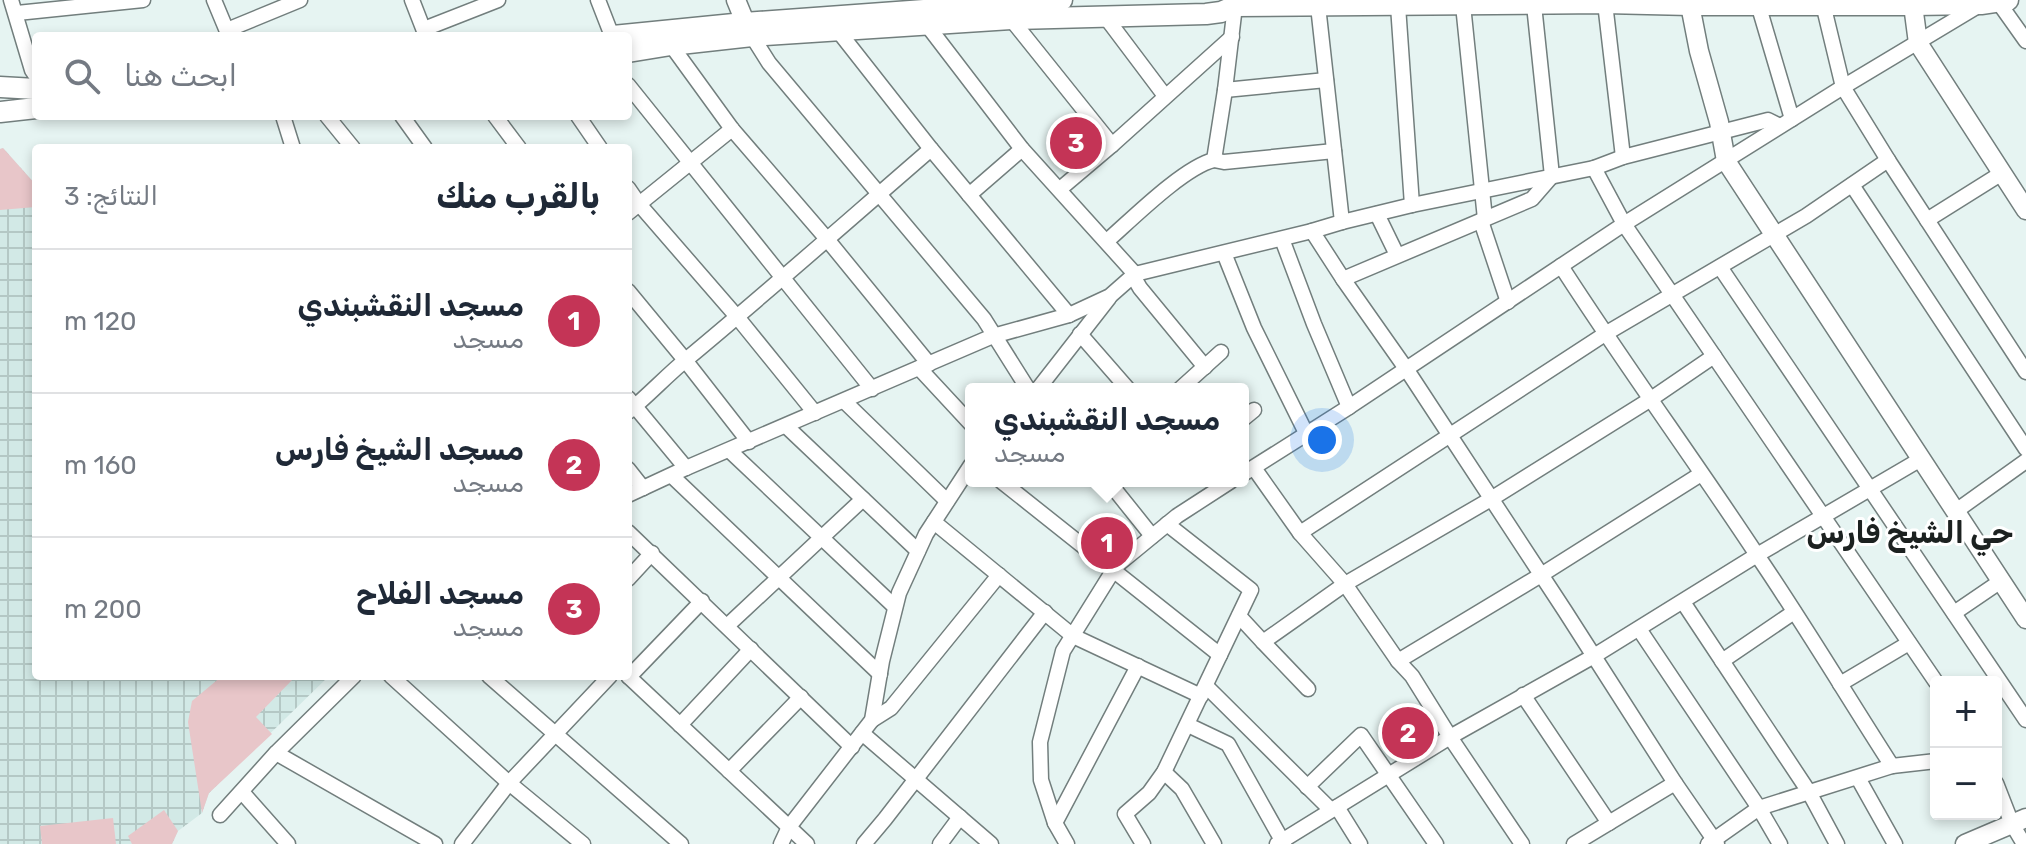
<!DOCTYPE html>
<html lang="ar">
<meta charset="utf-8">
<style>
:root{--surface:#fff;--page:#f2f2f3;--text:#1f2937;--muted:#747a83;--line:#e0e1e3;--accent:#c43456}
body{margin:0;font-family:Rubik,"Noto Sans Arabic",sans-serif;background:var(--page);color:var(--text);direction:rtl}
.controls{position:absolute;right:24px;bottom:24px;display:grid;overflow:hidden;border-radius:8px;box-shadow:0 4px 12px #0003}
.controls button{width:72px;height:72px;display:grid;place-items:center;padding:0;border:0;border-bottom:2px solid var(--line);background:var(--surface);color:var(--text);font:40px sans-serif}
.you{position:absolute;left:1322px;top:440px;width:28px;height:28px;margin:-20px;border:6px solid #fff;border-radius:50%;background:#1a73e8;box-shadow:0 0 0 12px #1a73e833}
.badge{display:grid;place-items:center;width:52px;height:52px;border-radius:50%;background:var(--accent);color:#fff;font-size:26px;font-weight:700}
.pin{position:absolute;translate:-50% -50%;border:4px solid #fff;box-shadow:0 2px 8px #0006}
.popup{position:absolute;left:965px;top:383px;width:284px;height:104px;box-sizing:border-box;display:grid;place-content:center;border-radius:8px;background:var(--surface);filter:drop-shadow(0 2px 6px #0005);font-size:26px;white-space:nowrap;color:var(--muted)}
.popup b{font-size:30px;color:var(--text)}
.popup::after{content:'';position:absolute;left:50%;top:100%;margin-left:-16px;border:16px solid transparent;border-top-color:var(--surface)}
.list{margin:0;padding:0;list-style:none}
h2{display:flex;justify-content:space-between;align-items:center;height:104px;margin:0;padding:0 32px;font-size:34px}
h2 small{font-size:26px;font-weight:400;color:var(--muted)}
.list li{display:grid;grid-template-columns:52px 1fr auto;gap:24px;align-items:center;box-sizing:border-box;height:144px;padding:0 32px;border-top:2px solid var(--line)}
.list b{display:block;font-size:30px;white-space:nowrap}
.list p{margin:0;font-size:26px;white-space:nowrap;color:var(--muted)}
.list em{font-size:26px;font-style:normal;color:var(--muted)}
.icon{flex:none;width:44px;height:44px;fill:none;stroke:currentColor;stroke-width:2;stroke-linecap:round;stroke-linejoin:round}
.map{position:relative;flex:none;width:2026px;height:844px;overflow:hidden;direction:ltr}
.search{position:absolute;background:var(--surface);box-shadow:0 4px 12px #0003;left:32px;top:32px;width:600px;height:88px;display:flex;align-items:center;gap:20px;box-sizing:border-box;padding:0 28px;border-radius:8px;color:var(--muted);font-size:30px}
.panel{position:absolute;background:var(--surface);box-shadow:0 4px 12px #0003;left:32px;top:144px;width:600px;height:536px;border-radius:8px;direction:rtl}
.map>svg:first-child{display:block}
.industrial{fill:url(#industrial-grid)}
.grass{fill:#e8c6c9}
.lines{fill:none;stroke-linecap:round;stroke-linejoin:round}
.minor-casing{stroke:#727e7d;stroke-width:17}
.tertiary-casing{stroke:#727e7d;stroke-width:21}
.secondary-casing{stroke:#727e7d;stroke-width:23}
.minor{stroke:#fff;stroke-width:14}
.tertiary{stroke:#fff;stroke-width:18}
.secondary{stroke:#fff;stroke-width:20}
.labels{text-anchor:middle;dominant-baseline:central;stroke-width:6;stroke-linejoin:round;paint-order:stroke}
.neighbourhood-label{font-size:30px;font-weight:bold;fill:#1c2120;stroke:#fff}
</style>
<div class="map">
<svg width="2026" height="844" viewBox="0 0 2026 844">
<defs>
<pattern id="industrial-grid" width="8" height="8" patternUnits="userSpaceOnUse" patternTransform="scale(2)"><rect width="8" height="8" fill="#d2e9e6"/><path d="M0 4h8M4 0v8" fill="none" stroke="#b4c8c5"/></pattern>
</defs>
<rect width="100%" height="100%" fill="#e6f4f2"/>
<!-- industrial -->
<path class="industrial" d="M3,148l33,37v491h293l-120,117 -7,20 -24,18 -6,13h-172v-695z"/>
<!-- grass -->
<g class="grass">
<path d="M3,148l33,37v22l-36,3v-61z"/>
<path d="M222,676h74l-40,41 16,17 -63,59 -7,20 -14,-91 4,-21z"/>
<path d="M164,810l14,21 -6,13h-40l-4,-8z"/>
<path d="M113,818l3,26h-74l-2,-18z"/>
</g>
<g class="lines">
<defs>
<g id="minor">
<path d="M11,0l21,70 4,6"/>
<path d="M214,0l15,36"/>
<path d="M412,0l14,36"/>
<path d="M598,0l14,36"/>
<path d="M1605,3l18,154"/>
<path d="M1999,3l27,38"/>
<path d="M1758,4l34,115"/>
<path d="M1823,4l20,83 45,73 138,212"/>
<path d="M1463,5l22,214"/>
<path d="M1318,6l24,216 -30,9 31,48 64,91 158,241 110,172 42,61"/>
<path d="M1398,6l14,199"/>
<path d="M17,13l126,-13"/>
<path d="M1104,15l61,81"/>
<path d="M1011,19l101,126"/>
<path d="M927,25l95,124 113,125 1,7 4,7 65,79"/>
<path d="M424,29l74,-29"/>
<path d="M227,30l73,-30"/>
<path d="M839,32l92,117 138,166"/>
<path d="M752,36l17,27 215,256 44,70"/>
<path d="M671,45l61,84 94,109 103,126"/>
<path d="M628,85l244,304"/>
<path d="M1225,90l101,-10"/>
<path d="M283,116l10,32"/>
<path d="M327,116l26,32"/>
<path d="M402,116l23,32"/>
<path d="M495,116l24,32"/>
<path d="M578,116l22,32"/>
<path d="M1214,160l10,2 110,-11"/>
<path d="M1594,168l30,56 312,458"/>
<path d="M1852,185l174,264"/>
<path d="M628,188l11,16 99,114 77,95"/>
<path d="M1060,189l52,-44 120,-108"/>
<path d="M969,195l53,-46"/>
<path d="M628,213l104,-84"/>
<path d="M1377,214l20,41"/>
<path d="M1927,220l75,-47"/>
<path d="M1481,221l27,81"/>
<path d="M1342,222l70,-17 182,-37 29,-11 145,-37 12,6"/>
<path d="M1282,239l32,85 35,83"/>
<path d="M1107,241c25,-22 77,-74 107,-81l11,-70 10,-84"/>
<path d="M1224,253l30,75 53,107"/>
<path d="M1561,266c63,98 132,192 196,289 47,69 90,141 135,211"/>
<path d="M1720,267l306,453"/>
<path d="M1343,279l189,-80 20,-23 -18,-171"/>
<path d="M628,291l57,69 64,82"/>
<path d="M1080,334l48,55"/>
<path d="M919,368l52,56"/>
<path d="M1038,389l71,-91"/>
<path d="M1180,389l41,-37"/>
<path d="M628,398l58,70"/>
<path d="M844,401l103,100"/>
<path d="M628,412c21,-17 39,-37 60,-54 82,-68 162,-139 243,-209"/>
<path d="M1243,419l11,-9"/>
<path d="M786,426l132,125"/>
<path d="M730,451l165,156"/>
<path d="M1254,468l46,65 45,51 53,77 14,15 38,61 72,107"/>
<path d="M628,469l15,19"/>
<path d="M1243,474l106,-67 275,-183 219,-137 135,-81"/>
<path d="M672,476l208,198"/>
<path d="M1001,481l219,174"/>
<path d="M1108,481l44,55"/>
<path d="M628,495l58,-27 307,-132 76,-21 41,-19 25,-22 177,-43"/>
<path d="M1956,511l70,-50"/>
<path d="M934,522l139,114 128,60"/>
<path d="M628,532l224,215"/>
<path d="M1300,533l305,-199 201,-118 82,-56"/>
<path d="M628,579l24,-26"/>
<path d="M1683,602l126,190 28,52"/>
<path d="M1954,613l47,-32"/>
<path d="M1239,616l24,26 82,-58 146,-85 160,-100 63,-43"/>
<path d="M727,626l136,-127"/>
<path d="M1639,629l120,179 21,36"/>
<path d="M1263,642l45,47"/>
<path d="M1398,661l143,-86 160,-101"/>
<path d="M1722,661l72,-49"/>
<path d="M391,676l118,107 74,61"/>
<path d="M489,676l192,168"/>
<path d="M628,676l179,168"/>
<path d="M629,677l73,-76"/>
<path d="M1840,684l69,-41"/>
<path d="M1206,686l125,124"/>
<path d="M1523,695l86,128"/>
<path d="M872,720l19,-12 108,-133"/>
<path d="M680,725l71,-76"/>
<path d="M1188,725l40,19 56,100"/>
<path d="M862,733l129,111"/>
<path d="M276,753l159,91"/>
<path d="M729,771l72,-74"/>
<path d="M1164,772l18,17 32,55"/>
<path d="M1858,778l37,66"/>
<path d="M1996,783l16,41 12,20"/>
<path d="M1307,787l54,-52 75,109"/>
<path d="M242,792l46,52"/>
<path d="M1337,807l23,37"/>
<path d="M220,815l56,-62 78,-77"/>
<path d="M1055,823l83,-157"/>
<path d="M462,844l47,-61 101,-107"/>
<path d="M781,844l8,-17 83,-107 10,-59 17,-68 27,-59 45,-69"/>
<path d="M864,844l21,-25 160,-207"/>
<path d="M940,844l20,-27"/>
<path d="M1067,844l-12,-21 -14,-43 -1,-38 23,-91 53,-85 61,-50 54,-35"/>
<path d="M1143,844l-18,-30 24,-21 15,-21 87,-182 -84,-66"/>
<path d="M1277,844l173,-107 144,-81 163,-101 164,-96"/>
<path d="M1574,844l101,-61"/>
<path d="M1708,844l51,-36 133,-42 44,-5"/>
</g>
<g id="tertiary">
<path d="M736,0l14,34"/>
<path d="M1690,5l9,46 20,71 7,39 300,458"/>
<path d="M1913,5l5,38 108,167"/>
<path d="M1965,844l61,-26"/>
</g>
<g id="secondary">
<path d="M613,36l131,-13 318,-23"/>
<path d="M628,52l43,-7 81,-9 259,-17 195,-5 15,-2 14,-6 370,-3 85,2h223l68,-1 27,-4"/>
<path d="M0,87l36,2"/>
<path d="M0,112l36,-4"/>
</g>
</defs>
<!-- minor casing -->
<use href="#minor" class="minor-casing"/>
<!-- tertiary casing -->
<use href="#tertiary" class="tertiary-casing"/>
<!-- secondary casing -->
<use href="#secondary" class="secondary-casing"/>
<!-- minor -->
<use href="#minor" class="minor"/>
<!-- tertiary -->
<use href="#tertiary" class="tertiary"/>
<!-- secondary -->
<use href="#secondary" class="secondary"/>
</g>
<g class="labels">
<!-- neighbourhood labels -->
<g class="neighbourhood-label">
<text x="1910" y="533">حي الشيخ فارس</text>
</g>
</g>
</svg>
<div class="controls">
<button>+</button>
<button>−</button>
</div>
<div class="you"></div>
<div class="pin badge" style="left:1107px;top:543px">1</div>
<div class="popup"><b>مسجد النقشبندي</b>مسجد</div>
<div class="pin badge" style="left:1408px;top:733px">2</div>
<div class="pin badge" style="left:1076px;top:143px">3</div>
<div class="search"><svg class="icon" aria-label="search" viewBox="0 0 24 24"><circle cx="10" cy="10" r="6"/><path d="M15 15l6 6"/></svg>ابحث هنا</div>
<section class="panel">
<h2>بالقرب منك<small>النتائج: 3</small></h2>
<ul class="list">
<li><span class="badge">1</span><div><b>مسجد النقشبندي</b><p>مسجد</p></div><em>120 m</em></li>
<li><span class="badge">2</span><div><b>مسجد الشيخ فارس</b><p>مسجد</p></div><em>160 m</em></li>
<li><span class="badge">3</span><div><b>مسجد الفلاح</b><p>مسجد</p></div><em>200 m</em></li>
</ul>
</section>
</div>
